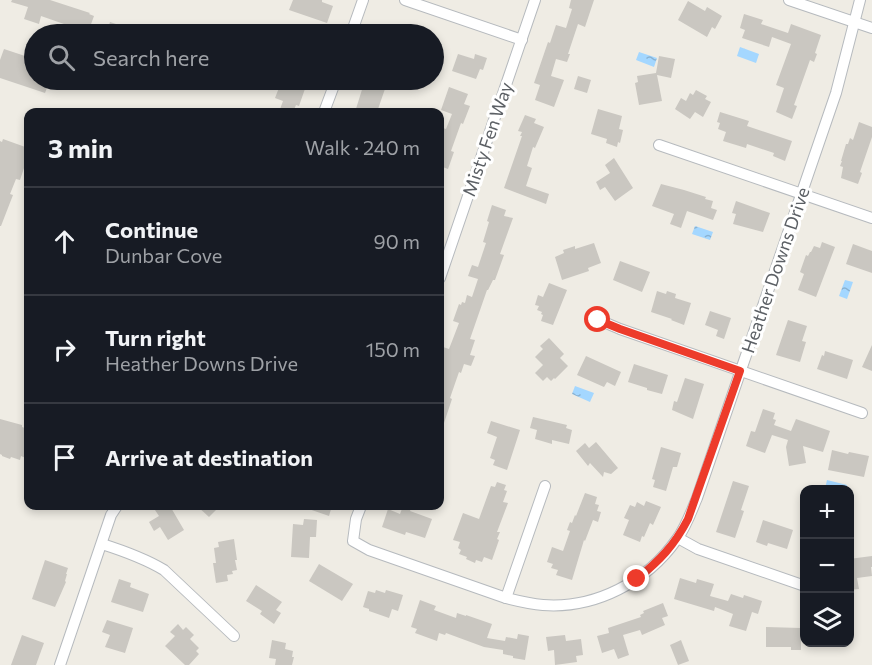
<!DOCTYPE html>
<meta charset="utf-8">
<style>
:root{--surface:#171b24;--page:#242831;--text:#f1f3f6;--muted:#9ea1a6;--line:#363941}
body{margin:0;font-family:Commissioner,sans-serif;background:var(--page);color:var(--text)}
.controls{position:absolute;right:18px;bottom:18px;display:grid;overflow:hidden;border-radius:12px;box-shadow:0 3px 9px #0003}
.controls button{width:54px;height:54px;display:grid;place-items:center;padding:0;border:0;border-bottom:2px solid var(--line);background:var(--surface);color:var(--text);font:30px sans-serif}
.stop{position:absolute;width:18px;height:18px;margin:-14px;border:4px solid #ed3b2b;border-radius:50%;background:#fff}
.stop.end{background:#ed3b2b;border-color:#fff;box-shadow:0 2px 6px #0008}
.list{margin:0;padding:0;list-style:none}
h2{display:flex;justify-content:space-between;align-items:center;height:78px;margin:0;padding:0 24px;font-size:26px}
h2 small{font-size:20px;font-weight:400;color:var(--muted)}
.list li{display:grid;grid-template-columns:39px 1fr auto;gap:18px;align-items:center;box-sizing:border-box;height:108px;padding:0 24px;border-top:2px solid var(--line)}
.list b{display:block;font-size:22px;white-space:nowrap}
.list p{margin:0;font-size:20px;white-space:nowrap;color:var(--muted)}
.list em{font-size:20px;font-style:normal;color:var(--muted)}
.icon{flex:none;width:33px;height:33px;fill:none;stroke:currentColor;stroke-width:2;stroke-linecap:round;stroke-linejoin:round}
.map{position:relative;flex:none;width:872px;height:665px;overflow:hidden}
.search{position:absolute;background:var(--surface);box-shadow:0 3px 9px #0003;left:24px;top:24px;width:420px;height:66px;display:flex;align-items:center;gap:15px;box-sizing:border-box;padding:0 21px;border-radius:33px;color:var(--muted);font-size:22px}
.panel{position:absolute;background:var(--surface);box-shadow:0 3px 9px #0003;left:24px;top:108px;width:420px;height:402px;border-radius:12px}
.map>svg:first-child{display:block}
.water{fill:url(#water-ripples)}
.building{fill:#cac7c1}
.lines{fill:none;stroke-linecap:round;stroke-linejoin:round}
.minor-casing{stroke:#b6babe;stroke-width:12}
.minor{stroke:#fff;stroke-width:10}
.route{stroke:#ed3b2b;stroke-width:8}
.labels{text-anchor:middle;dominant-baseline:central;stroke-width:6;stroke-linejoin:round;paint-order:stroke}
.street-label{font-size:18px;fill:#5c6065;stroke:#fff}
</style>
<div class="map">
<svg width="872" height="665" viewBox="0 0 872 665">
<defs>
<pattern id="water-ripples" width="26" height="14" patternUnits="userSpaceOnUse" patternTransform="scale(1.5)"><rect width="26" height="14" fill="#a4d7ff"/><path d="M2 4q2-2 4 0t4 0M15 11q2-2 4 0t4 0" fill="none" stroke="#89b2d2"/></pattern>
</defs>
<rect width="100%" height="100%" fill="#efece4"/>
<!-- water -->
<g class="water">
<path d="M740,47l19,7 -3,9 -19,-7z"/>
<path d="M639,52l18,6 -3,9 -18,-7z"/>
<path d="M695,226l18,6 -3,8 -18,-6z"/>
<path d="M845,280l8,2 -6,17 -8,-3z"/>
<path d="M575,386l19,7 -4,9 -18,-8z"/>
<path d="M827,480l20,5 -1,4h-21z"/>
</g>
<!-- building -->
<g class="building">
<path d="M12,0h38l40,13 -1,1 5,2 -4,11 -4,-2 -2,6 -43,-15 -2,8 -15,-5 4,-12 -17,-5z"/>
<path d="M293,0h29v2l11,4 -6,17 -38,-13z"/>
<path d="M571,0h23l-9,27 -7,-3 -10,30h2l-3,8 -11,-3 -5,17 13,4 -10,27 -19,-7 5,-15 -6,-2 14,-41 2,1 6,-18 10,3 6,-19 -3,-1z"/>
<path d="M688,1l17,10 2,-4 15,9 -7,13 -3,-2 -5,10 -29,-17z"/>
<path d="M744,14l19,6 -2,4 27,9 3,-9 30,11 -6,18 2,1 -3,8 -4,-2 -16,45 3,1 -5,13 -16,-7 8,-24 -8,-3 15,-41 -19,-7 -3,10 -27,-9 3,-8 -5,-2z"/>
<path d="M110,22l33,11 -1,1h-36z"/>
<path d="M4,49l30,10v21h16l-5,13 -45,-15v-18z"/>
<path d="M458,54l16,5 1,-5 12,4 -4,12 -3,-1 -4,10 -24,-8z"/>
<path d="M659,56l16,3 -4,19 -14,-3 5,26 -23,4 -4,-22 3,-1 -1,-6 19,-3z"/>
<path d="M578,76l13,4 -4,13 -13,-4z"/>
<path d="M282,80h13l12,3 -8,23 -3,-1 -3,7h-14l4,-11 -8,-3z"/>
<path d="M365,80h21l-2,5 2,1 -9,26h-22z"/>
<path d="M449,87l19,7 -4,10 6,2 -7,18 -2,-1 -10,28 3,1 -6,17 -8,-3v-39l6,2 6,-15 -11,-4z"/>
<path d="M696,90l11,6 -2,3 6,3 -8,15 -8,-5 -5,7 -15,-10 6,-11 5,3 4,-8 3,2z"/>
<path d="M598,109l24,7 -3,13 4,1 -3,13 -2,-1 -1,5 -11,-4 1,-4 -16,-5z"/>
<path d="M720,112l29,9 -2,5 45,15 -7,20 -12,-5 1,-3 -27,-9 -1,4 -23,-7 3,-9 -8,-3 2,-6 -3,-1z"/>
<path d="M525,115l11,4 -2,4 10,4 -9,21 -2,-1 -6,19 5,2 -6,18 23,8 -3,10 -42,-16 18,-52h-2l2,-4 -4,-1z"/>
<path d="M859,122l13,5v10l-12,35 2,1 -4,11 -17,-6 2,-11 -3,-1 2,-5h-1l5,-17h2l2,-6 3,2z"/>
<path d="M3,139l25,9v8l-8,24 -4,-1 -6,15 3,1 -12,31h-1v-85l2,1z"/>
<path d="M614,158l19,30 -18,13 -10,-14 -5,3 -4,-8 14,-9 -5,-8z"/>
<path d="M661,184l23,6 22,7 -1,2 8,2 -2,7 6,2 -4,10 -26,-9 -6,17 -11,-4 4,-10 -22,-8z"/>
<path d="M736,201l34,12 -7,19 -30,-8 3,-10 -4,-1z"/>
<path d="M492,205l14,5 -2,6 9,2 -13,36 4,1 -9,25h-2l-5,10h-1l-17,49 5,1 -5,15 5,1 -4,10 -7,-2 -3,9 -2,-1 -9,26 2,1 -11,33h-1v-66l2,-7h-2l3,-12 6,2 10,-26 -6,-2 6,-17 2,1 1,-3 3,1 2,-8 5,2 6,-18 -10,-3 4,-11 6,2 8,-24 -3,-1 6,-20 -2,-1z"/>
<path d="M822,242l13,5 -19,50 -18,-7 6,-16 -4,-2 6,-17 2,1 2,-4h1l3,-6 6,2z"/>
<path d="M594,243l7,20 -13,5 1,3 -27,9 -7,-23 9,-4 -1,-3 12,-4v3z"/>
<path d="M853,244l19,7v22l-26,-9z"/>
<path d="M620,261l30,11 -8,20 -29,-12z"/>
<path d="M549,283l18,7 -14,35 -12,-4 2,-6 -2,-1 1,-2 -5,-2 2,-4 -4,-1 3,-10 5,2z"/>
<path d="M657,291l9,3 1,-3 9,3 -1,4 16,5 -7,22 -13,-5 1,-1 -21,-7z"/>
<path d="M710,311l21,7 -7,21 -8,-3 2,-6 -13,-5z"/>
<path d="M788,320l19,6 -5,15 4,1 -6,20 -24,-7z"/>
<path d="M549,338l15,16 -4,4 8,8 -13,13 -1,-1 -3,3 -4,-4 -4,4 -8,-8 8,-8 -8,-8 8,-8 -3,-3z"/>
<path d="M872,345v26l-10,-4z"/>
<path d="M825,351l28,9 -6,19 -30,-10 5,-14 2,1z"/>
<path d="M586,356l35,16 -6,14 -8,-4 -3,5 -27,-12z"/>
<path d="M634,364l34,11 -6,19 -15,-4v-2l-19,-6z"/>
<path d="M685,378l19,6 -11,35 -21,-9 2,-9 3,1z"/>
<path d="M763,409l12,4 -2,6 3,1 -2,5 17,6 5,-12 34,12 -7,21 -20,-6 3,17 -17,3 -3,-19 2,-7 -16,-5 -7,18 -19,-7 5,-15 4,1z"/>
<path d="M533,417l34,8 -1,3 6,2 -3,14 -17,-4v4l-17,-5 2,-9 -7,-2z"/>
<path d="M0,419l22,6v2l6,2v30l-7,-3 -1,4 -9,-3 -1,2 -8,-3v-1l-2,-1z"/>
<path d="M491,421l29,9 -13,40 -14,-5 2,-5 -5,-2 7,-21 -10,-4z"/>
<path d="M596,442l22,26 -7,6 -7,-2 -1,5 -13,-14 -2,3 -12,-15 9,-8 4,5z"/>
<path d="M661,447l20,6 -4,14h-4l-7,24 -13,-4 2,-7 -3,-1z"/>
<path d="M832,450l16,4 1,-2 20,4 -5,21 -36,-7z"/>
<path d="M733,481l16,5 -8,24 3,1 -9,27 -19,-6z"/>
<path d="M497,482l9,3 -2,5 3,1 -4,11 5,1 -11,29h3l-3,7 2,1 -7,20 -8,-3 -2,5 -6,-2 -1,3 -9,-4 1,-2 -8,-3 2,-4 -3,-2 2,-6 -7,-2 10,-27 16,6 12,-33 4,1z"/>
<path d="M585,493l12,4 -2,7 4,1 -2,6 4,1 -3,10 -5,-2 -8,21 -1,-1 -12,40 -16,-5 2,-5 -7,-2 2,-4 -6,-2 5,-15 11,4 7,-20 -3,-1 3,-8 2,1 3,-8 1,1z"/>
<path d="M646,501l15,6 -8,18 -3,-2 -6,14 -2,-1 -2,6 -17,-7 6,-15 -5,-2 6,-13 5,2 2,-5 7,4z"/>
<path d="M163,506h7l14,24 -16,10 -8,-13 -6,4 -5,-9 10,-6 -4,-6z"/>
<path d="M197,506h23l-11,11z"/>
<path d="M304,506h28l-3,10 -26,-9z"/>
<path d="M403,506l8,3 -1,2 22,8 -7,19 -19,-6 -1,3 -23,-8 6,-18 12,5z"/>
<path d="M304,519l13,1 -1,17h-6l-1,21 -18,-1 2,-33 10,1z"/>
<path d="M763,520l30,10 -6,19 -19,-6 -1,3 -11,-4z"/>
<path d="M234,539l3,21h-2l2,10 -5,1 1,3 -6,1 1,6 -12,2 -3,-20h3l-2,-15 5,-1 -1,-5z"/>
<path d="M872,556v11h-1l1,9 -15,2 2,11 -10,1v-31z"/>
<path d="M45,560l23,8 -2,6h1l-2,7 1,1 -11,25 -23,-8z"/>
<path d="M319,564l34,20 -11,17 -33,-20z"/>
<path d="M680,578l16,5 1,-4 17,5 -4,12 18,5 3,-7 12,4 1,-3 18,6 -4,13 -6,-2 -6,19 -17,-5 4,-12 -18,-7 -1,4 -40,-12z"/>
<path d="M119,579l12,4 -1,4 19,7 -6,18 -32,-10z"/>
<path d="M256,585l26,17 -6,8 5,3 -7,11 -14,-10 2,-3 -16,-10z"/>
<path d="M376,590l9,3 1,-3 17,5 -5,16 -6,-2 -3,9 -20,-7v-2l-6,-2 5,-16 7,2z"/>
<path d="M420,600l16,6 -2,4 22,8 1,-5 9,3v-1l26,9 -5,14 18,3 1,-4 11,2 1,-5 11,2 -4,24 -12,-2v-2l-10,-2v-4l-19,-3 -38,-14 -1,2 -6,-2 -2,8 -22,-8 2,-4 -6,-2z"/>
<path d="M663,603l5,13 -6,2 3,7 -23,10 -2,-5 -17,5 6,20 -11,4 -4,-10 -12,4 -5,-17 12,-3 -1,-5 33,-11 -1,-2 4,-2 -1,-2z"/>
<path d="M107,620l26,8 -8,25 -20,-6 5,-12 -8,-3z"/>
<path d="M178,624l5,6 3,-3 8,8 -4,4 9,9 -3,3 3,3 -10,11h-4l-20,-19 10,-10 -5,-4z"/>
<path d="M766,627l35,1v22h-10v-3h-25z"/>
<path d="M22,635l22,8 -8,22h-25z"/>
<path d="M565,635l1,6 15,-2 2,16 -7,1 1,6 -22,3 -1,-15 -6,1 -2,-14z"/>
<path d="M272,640l14,3 -1,6 8,2 -1,6h2l-2,8h-17l1,-6 -7,-1z"/>
<path d="M681,640l8,21 -11,4 -8,-20z"/>
</g>
<g class="lines">
<defs>
<g id="minor">
<path d="M405,0l117,40"/>
<path d="M789,0l83,28"/>
<path d="M351,34l12,-34"/>
<path d="M324,112l12,-32"/>
<path d="M659,145l213,73"/>
<path d="M440,278l95,-278"/>
<path d="M599,320l21,9 242,84"/>
<path d="M361,506l-5,13 -3,22 16,9 137,48c12,3 24,6 37,7 52,4 104,-23 134,-66 9,-12 14,-27 20,-41l139,-405 24,-93"/>
<path d="M678,538l20,11 104,36"/>
<path d="M102,544c22,7 42,14 62,26l70,66"/>
<path d="M506,598l39,-112"/>
<path d="M60,665l51,-150 6,-9"/>
</g>
</defs>
<!-- minor casing -->
<use href="#minor" class="minor-casing"/>
<!-- minor -->
<use href="#minor" class="minor"/>
</g>
<g class="lines">
<!-- route -->
<path class="route" d="M598,320l22,9 120,42 -52,148c-14,27 -28,41 -51,60"/>
</g>
<g class="labels">
<!-- street labels -->
<g class="street-label">
<text transform="translate(487 139) rotate(-71)">Misty Fen Way</text>
<text transform="translate(775 270) rotate(-71)">Heather Downs Drive</text>
</g>
</g>
</svg>
<div class="controls">
<button>+</button>
<button>−</button>
<button><svg class="icon" aria-label="layers" viewBox="0 0 24 24"><path d="M12 4l9 5-9 5-9-5zM3 14l9 5 9-5"/></svg></button>
</div>
<div class="stop" style="left:598px;top:320px"></div>
<div class="stop end" style="left:637px;top:579px"></div>
<div class="search"><svg class="icon" aria-label="search" viewBox="0 0 24 24"><circle cx="10" cy="10" r="6"/><path d="M15 15l6 6"/></svg>Search here</div>
<section class="panel">
<h2>3 min<small>Walk · 240 m</small></h2>
<ul class="list">
<li><svg class="icon" aria-label="ahead" viewBox="0 0 24 24"><path d="M12 20V5M6 11l6-6 6 6"/></svg><div><b>Continue</b><p>Dunbar Cove</p></div><em>90 m</em></li>
<li><svg class="icon" aria-label="right" viewBox="0 0 24 24"><path d="M7 20v-9h11M14 6l5 5-5 5"/></svg><div><b>Turn right</b><p>Heather Downs Drive</p></div><em>150 m</em></li>
<li><svg class="icon" aria-label="arrive" viewBox="0 0 24 24"><path d="M6 21V4h12l-3 4 3 4H6"/></svg><div><b>Arrive at destination</b></div></li>
</ul>
</section>
</div>
